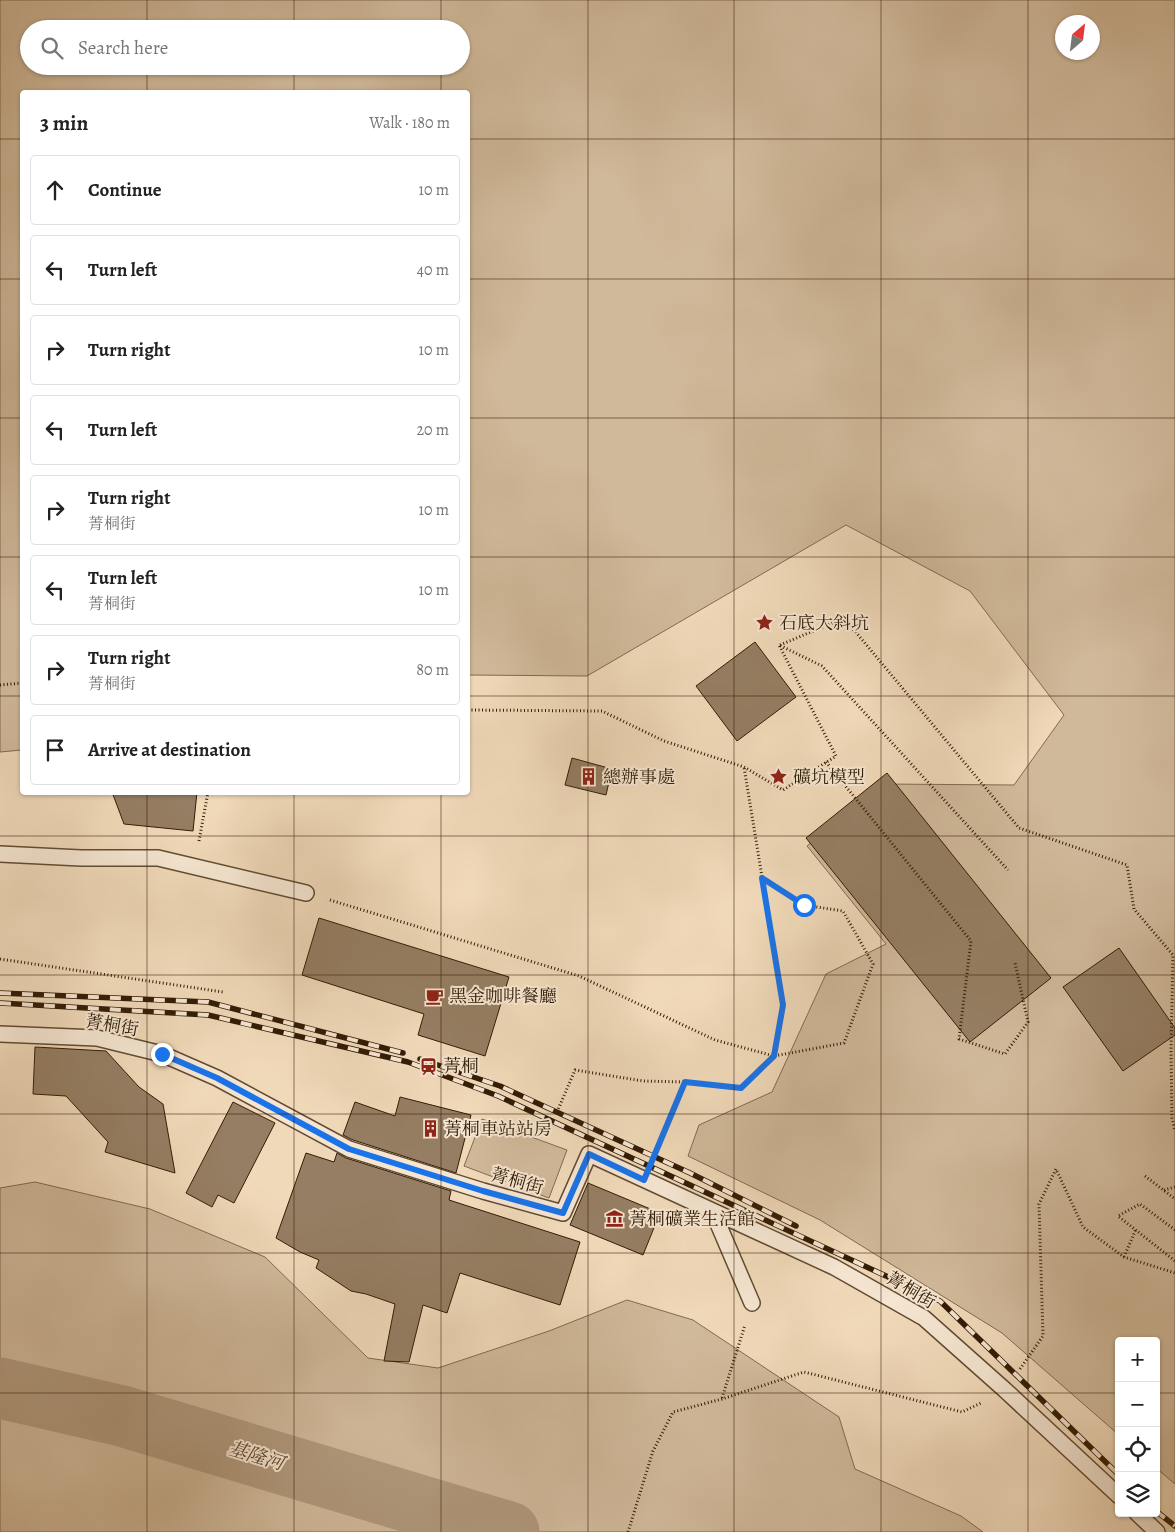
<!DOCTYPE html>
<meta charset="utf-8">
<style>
:root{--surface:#fff;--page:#f6f6f6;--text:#222;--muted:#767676;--line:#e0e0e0}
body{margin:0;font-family:Alegreya,"Noto Serif TC",serif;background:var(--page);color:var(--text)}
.controls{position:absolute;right:15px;bottom:15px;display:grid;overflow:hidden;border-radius:5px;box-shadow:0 1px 4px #0004}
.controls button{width:45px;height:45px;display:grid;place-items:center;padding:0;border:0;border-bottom:1px solid var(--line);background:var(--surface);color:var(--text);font:25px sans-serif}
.compass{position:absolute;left:1055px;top:15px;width:45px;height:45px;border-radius:50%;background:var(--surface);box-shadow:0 1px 4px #0004;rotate:28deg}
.stop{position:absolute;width:15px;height:15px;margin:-11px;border:4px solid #1a73e8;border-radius:50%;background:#fff}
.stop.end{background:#1a73e8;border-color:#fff;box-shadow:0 1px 5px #0008}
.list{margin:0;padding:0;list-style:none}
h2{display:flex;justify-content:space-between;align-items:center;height:65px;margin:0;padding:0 20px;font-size:21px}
h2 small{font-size:16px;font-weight:400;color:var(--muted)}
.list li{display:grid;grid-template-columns:32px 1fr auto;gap:15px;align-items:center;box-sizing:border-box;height:70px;margin:0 10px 10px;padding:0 10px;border:1px solid var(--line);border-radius:5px}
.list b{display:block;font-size:19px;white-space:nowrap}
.list p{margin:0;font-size:16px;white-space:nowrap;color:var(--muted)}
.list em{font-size:16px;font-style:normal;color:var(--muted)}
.icon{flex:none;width:28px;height:28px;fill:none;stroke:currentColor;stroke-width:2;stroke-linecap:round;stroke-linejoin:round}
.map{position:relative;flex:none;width:1175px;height:1532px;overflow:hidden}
.search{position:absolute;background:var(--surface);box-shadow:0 1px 4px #0004;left:20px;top:20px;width:450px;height:55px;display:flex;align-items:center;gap:12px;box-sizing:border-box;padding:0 18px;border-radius:28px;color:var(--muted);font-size:19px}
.panel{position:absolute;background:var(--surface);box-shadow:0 1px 4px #0004;left:20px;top:90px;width:450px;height:705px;border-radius:5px}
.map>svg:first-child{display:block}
.green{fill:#d0b99a;stroke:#826a50;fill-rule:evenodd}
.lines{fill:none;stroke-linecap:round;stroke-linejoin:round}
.river{stroke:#b0997c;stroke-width:61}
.building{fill:#957e63;stroke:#331c05}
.lane-casing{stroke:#624b32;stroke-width:18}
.path{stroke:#331c05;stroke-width:3;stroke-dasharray:1 2.5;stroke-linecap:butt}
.lane{stroke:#f5e6d2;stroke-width:15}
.rail-casing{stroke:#331c05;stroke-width:5.5}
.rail{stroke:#f5e6d2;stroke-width:4;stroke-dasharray:11;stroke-linecap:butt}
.route{stroke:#1a73e8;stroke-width:6}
.grid{fill:none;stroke:#331c05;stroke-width:1;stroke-opacity:0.55}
.labels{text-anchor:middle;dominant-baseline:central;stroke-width:4;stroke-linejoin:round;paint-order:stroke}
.poi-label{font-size:18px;fill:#331c05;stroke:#f5e6d2;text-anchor:start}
.street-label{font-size:18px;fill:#331c05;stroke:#f5e6d2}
.water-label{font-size:19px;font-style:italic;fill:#5f482f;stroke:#f5e6d2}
</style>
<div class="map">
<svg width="1175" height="1532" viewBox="0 0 1175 1532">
<rect width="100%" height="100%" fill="#f0d9b9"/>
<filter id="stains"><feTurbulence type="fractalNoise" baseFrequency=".004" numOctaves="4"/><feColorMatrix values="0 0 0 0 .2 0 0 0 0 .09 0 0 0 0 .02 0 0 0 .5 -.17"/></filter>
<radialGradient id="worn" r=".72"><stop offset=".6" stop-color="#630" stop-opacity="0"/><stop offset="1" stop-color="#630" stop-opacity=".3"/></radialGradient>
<!-- green -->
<g class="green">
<path d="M0,0h1175v1484l-19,-16v-127h-37v94l-117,-102 -182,-113 -132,-64 11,-31 73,-33 54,-118 60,-30 -79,-98 76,-62 131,1 50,-70 -94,-124 -124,-66 -259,151 -119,-1v-583h-446v658l-22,2zM1062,22h30v30h-30zM29,29h432v37h-432z"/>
<path d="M482,1119l85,31 -18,48 -85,-32z"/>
<path d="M35,1182l115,27 115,48 103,101 70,10 111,-37 78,-31 66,20 146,97 16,52 106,47 22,16h-983v-344z"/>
</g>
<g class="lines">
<!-- river -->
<path class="river" d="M0,1388l122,28 387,116"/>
</g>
<!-- building -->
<g class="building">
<path d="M755,642l41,55 -59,44 -41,-55z"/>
<path d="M572,758l40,11 -6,26 -41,-10z"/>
<path d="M887,773l164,205 -81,64 -164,-204z"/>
<path d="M112,792h85l-4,39 -69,-7z"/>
<path d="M319,918l190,59 -24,79 -67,-21 6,-21 -122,-39z"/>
<path d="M1119,948l56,80v7l-52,36 -60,-84z"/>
<path d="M35,1047l71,4 33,36 24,17 12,69 -70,-21 3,-10 -42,-46 -33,-2z"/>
<path d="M400,1097l71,18 -15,58 -103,-33 -10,-5 12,-33 40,14z"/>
<path d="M233,1102l42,21 -41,80 -16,-8 -6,12 -26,-14z"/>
<path d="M306,1153l28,9 3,-9 9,5 105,33 -2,9 131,42 -20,63 -100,-32 -13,40 -24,-8 -14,57 -25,-1 11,-57 -29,-10 -15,-3 -35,-23 3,-8 -19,-8 -24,-14z"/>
<path d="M588,1183l72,30 -17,42 -73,-30z"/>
</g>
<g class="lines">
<defs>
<g id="lane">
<path d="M0,854l81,4h77l148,35"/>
<path d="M0,1034l97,4 65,16 55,24 132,71 134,42 80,22 26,-59 245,113 90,51 81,72 114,106"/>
<path d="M713,1212l39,91"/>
<path d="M1137,1513l20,19"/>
</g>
</defs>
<!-- lane casing -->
<use href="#lane" class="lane-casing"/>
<!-- path -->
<g class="path">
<path d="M780,645l64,-27 175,210 108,37 7,44 39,46 -2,96 1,67 3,13"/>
<path d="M0,685l22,-2"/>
<path d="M468,710l134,1 62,30 80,26 39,23 53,-34 -57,-111 43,21 186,204"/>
<path d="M826,762l145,179 -12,98 46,15 23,-32 -13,-59"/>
<path d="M199,841l9,-49"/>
<path d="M330,900l249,76 136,64 59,16 70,-13 29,-79 -30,-53 -39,-6 -42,-27"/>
<path d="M0,959l223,33"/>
<path d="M557,1112l18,-42 68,11 42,1 56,6 33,-32 9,-51 -39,-238"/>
<path d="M653,1157l32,-75"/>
<path d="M1145,1176l30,23"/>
<path d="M1164,1190l11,-3"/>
<path d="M1175,1230l-35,-26 -22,12 57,45"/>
<path d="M1124,1257l12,-28"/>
<path d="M1020,1369l23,-33 -4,-132 17,-35 27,58 41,30 51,16"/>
<path d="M722,1398l23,-73"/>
<path d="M628,1532l25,-81 20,-39 49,-13 82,-27 158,40 19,-9"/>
</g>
<!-- lane -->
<use href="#lane" class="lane"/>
<defs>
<g id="rail">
<path d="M0,993l208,9 195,51"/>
<path d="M0,1003l208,12 200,47 90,34 442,205 179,174"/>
<path d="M420,1059l80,27 190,87 106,53"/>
<path d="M1156,1511l19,15"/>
</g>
</defs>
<!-- rail casing -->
<use href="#rail" class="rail-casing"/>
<!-- rail -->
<use href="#rail" class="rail"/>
</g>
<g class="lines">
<!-- route -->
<path class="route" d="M162,1054l55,24 132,71 134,42 80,22 26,-59 55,26 41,-98 56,6 33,-32 9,-51 -21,-127 42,27"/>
</g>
<!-- grid -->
<path class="grid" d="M147,0v29M294,0v29M441,0v29M588,0v1532M734,0v1532M881,0v1532M1028,0v1532M147,66v26M294,66v26M441,66v26M0,139h22M468,139h707M0,279h22M468,279h707M0,418h22M468,418h707M0,557h22M468,557h707M0,696h22M468,696h707M147,792v740M294,792v740M441,792v740M0,836h1175M0,975h1175M0,1114h1175M0,1253h1175M0,1393h1119M1156,1393h19"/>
<!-- icons -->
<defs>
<symbol id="sight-bare" viewBox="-9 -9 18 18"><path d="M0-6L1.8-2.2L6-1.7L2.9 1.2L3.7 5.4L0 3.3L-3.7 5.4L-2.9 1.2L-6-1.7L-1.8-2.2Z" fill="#8f2418" stroke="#f5e6d2" stroke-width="2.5" paint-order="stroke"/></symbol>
<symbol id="building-bare" viewBox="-9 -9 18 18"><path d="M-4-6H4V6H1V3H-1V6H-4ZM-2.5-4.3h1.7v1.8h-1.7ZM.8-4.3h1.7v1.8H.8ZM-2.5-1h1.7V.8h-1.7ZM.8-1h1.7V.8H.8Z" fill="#8f2418" stroke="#f5e6d2" stroke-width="2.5" paint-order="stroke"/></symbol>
<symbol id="cafe-bare" viewBox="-9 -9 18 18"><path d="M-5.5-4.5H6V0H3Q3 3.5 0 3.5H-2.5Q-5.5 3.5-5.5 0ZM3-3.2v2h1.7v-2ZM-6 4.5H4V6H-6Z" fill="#8f2418" stroke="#f5e6d2" stroke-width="2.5" paint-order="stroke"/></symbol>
<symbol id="station-bare" viewBox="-9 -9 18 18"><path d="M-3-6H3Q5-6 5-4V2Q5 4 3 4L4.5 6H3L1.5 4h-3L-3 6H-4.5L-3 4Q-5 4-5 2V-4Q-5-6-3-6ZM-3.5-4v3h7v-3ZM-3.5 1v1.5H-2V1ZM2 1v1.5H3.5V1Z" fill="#8f2418" stroke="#f5e6d2" stroke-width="2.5" paint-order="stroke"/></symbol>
<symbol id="museum-bare" viewBox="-9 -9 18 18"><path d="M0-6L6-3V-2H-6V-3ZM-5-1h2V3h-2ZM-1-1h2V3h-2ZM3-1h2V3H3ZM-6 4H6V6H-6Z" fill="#8f2418" stroke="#f5e6d2" stroke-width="2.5" paint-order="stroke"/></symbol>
</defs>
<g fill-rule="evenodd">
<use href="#sight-bare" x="752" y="610" width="25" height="25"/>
<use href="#building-bare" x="576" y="764" width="25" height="25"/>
<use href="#sight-bare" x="766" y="764" width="25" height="25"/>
<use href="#cafe-bare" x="422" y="984" width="25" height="25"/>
<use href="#station-bare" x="416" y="1054" width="25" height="25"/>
<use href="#building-bare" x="418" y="1116" width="25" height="25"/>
<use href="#museum-bare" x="602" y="1206" width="25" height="25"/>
</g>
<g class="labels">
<!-- poi labels -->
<g class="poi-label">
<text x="779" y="623">石底大斜坑</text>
<text x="603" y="777">總辦事處</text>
<text x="793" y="777">礦坑模型</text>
<text x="449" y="996">黑金咖啡餐廳</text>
<text x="443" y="1066">菁桐</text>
<text x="444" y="1129">菁桐車站站房</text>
<text x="629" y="1219">菁桐礦業生活館</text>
</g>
<!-- street labels -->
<g class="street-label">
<text transform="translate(112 1025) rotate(10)">菁桐街</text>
<text transform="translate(517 1181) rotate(16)">菁桐街</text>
<text transform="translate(911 1290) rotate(31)">菁桐街</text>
</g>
<!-- water labels -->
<g class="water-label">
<text transform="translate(256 1456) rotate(17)">基隆河</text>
</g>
</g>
<rect width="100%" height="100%" filter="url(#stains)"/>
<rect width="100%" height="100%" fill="url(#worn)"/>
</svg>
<div class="controls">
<button>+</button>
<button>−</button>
<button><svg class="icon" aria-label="locate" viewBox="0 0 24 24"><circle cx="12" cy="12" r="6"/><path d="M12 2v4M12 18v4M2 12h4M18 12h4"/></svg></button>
<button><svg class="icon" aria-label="layers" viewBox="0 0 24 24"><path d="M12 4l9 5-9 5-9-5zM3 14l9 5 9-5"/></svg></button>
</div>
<svg class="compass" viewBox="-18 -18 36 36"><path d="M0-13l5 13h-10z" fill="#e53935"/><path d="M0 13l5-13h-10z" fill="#767676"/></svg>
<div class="stop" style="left:804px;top:905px"></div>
<div class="stop end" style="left:162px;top:1054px"></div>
<div class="search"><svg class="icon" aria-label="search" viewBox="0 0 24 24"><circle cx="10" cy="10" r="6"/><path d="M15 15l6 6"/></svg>Search here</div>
<section class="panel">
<h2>3 min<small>Walk · 180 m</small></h2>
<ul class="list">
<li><svg class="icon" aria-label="ahead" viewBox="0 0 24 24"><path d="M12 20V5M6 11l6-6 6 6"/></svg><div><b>Continue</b></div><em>10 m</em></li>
<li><svg class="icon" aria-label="left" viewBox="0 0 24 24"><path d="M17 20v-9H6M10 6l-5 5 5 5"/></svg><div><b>Turn left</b></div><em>40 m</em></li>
<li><svg class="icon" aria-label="right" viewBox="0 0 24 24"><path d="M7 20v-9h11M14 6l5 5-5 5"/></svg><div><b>Turn right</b></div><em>10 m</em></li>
<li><svg class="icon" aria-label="left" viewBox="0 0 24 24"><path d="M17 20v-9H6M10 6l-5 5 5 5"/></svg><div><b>Turn left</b></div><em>20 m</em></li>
<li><svg class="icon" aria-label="right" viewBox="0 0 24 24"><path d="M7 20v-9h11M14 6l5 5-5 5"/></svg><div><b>Turn right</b><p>菁桐街</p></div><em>10 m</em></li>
<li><svg class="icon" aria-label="left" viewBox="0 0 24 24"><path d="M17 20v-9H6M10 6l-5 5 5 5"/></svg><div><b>Turn left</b><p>菁桐街</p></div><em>10 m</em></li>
<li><svg class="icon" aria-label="right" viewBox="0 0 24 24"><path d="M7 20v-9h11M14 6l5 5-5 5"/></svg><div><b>Turn right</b><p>菁桐街</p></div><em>80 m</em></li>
<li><svg class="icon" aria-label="arrive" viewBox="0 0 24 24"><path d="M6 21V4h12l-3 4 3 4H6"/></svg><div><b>Arrive at destination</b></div></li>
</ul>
</section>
</div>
